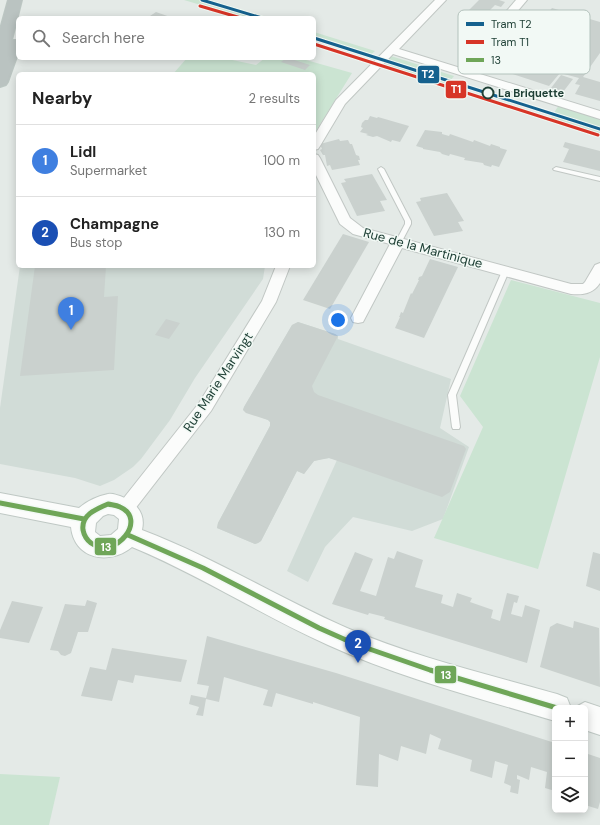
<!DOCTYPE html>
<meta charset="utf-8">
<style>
:root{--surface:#fff;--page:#f6f6f6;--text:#222;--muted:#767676;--line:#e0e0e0;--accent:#111827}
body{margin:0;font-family:"DM Sans",sans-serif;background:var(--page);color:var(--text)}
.controls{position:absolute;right:12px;bottom:12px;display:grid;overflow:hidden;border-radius:6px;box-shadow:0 2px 10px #0003}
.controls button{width:36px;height:36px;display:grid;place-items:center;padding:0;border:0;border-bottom:1px solid var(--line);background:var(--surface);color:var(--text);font:20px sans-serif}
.you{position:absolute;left:338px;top:320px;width:14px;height:14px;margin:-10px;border:3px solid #fff;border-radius:50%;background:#1a73e8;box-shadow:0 0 0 6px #1a73e833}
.badge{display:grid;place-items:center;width:26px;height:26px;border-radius:50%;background:var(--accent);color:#fff;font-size:13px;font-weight:700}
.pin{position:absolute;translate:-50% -33px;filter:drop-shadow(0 1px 2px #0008)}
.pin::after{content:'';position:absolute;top:21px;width:14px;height:12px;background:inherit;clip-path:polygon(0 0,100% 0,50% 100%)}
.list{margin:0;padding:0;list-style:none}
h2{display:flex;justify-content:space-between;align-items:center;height:52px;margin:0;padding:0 16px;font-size:17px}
h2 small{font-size:13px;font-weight:400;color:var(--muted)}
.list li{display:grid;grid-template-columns:26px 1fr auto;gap:12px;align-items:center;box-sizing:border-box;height:72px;padding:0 16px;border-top:1px solid var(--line)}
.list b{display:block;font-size:15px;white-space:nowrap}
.list p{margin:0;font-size:13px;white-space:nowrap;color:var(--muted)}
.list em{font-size:13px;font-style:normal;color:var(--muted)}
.icon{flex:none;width:22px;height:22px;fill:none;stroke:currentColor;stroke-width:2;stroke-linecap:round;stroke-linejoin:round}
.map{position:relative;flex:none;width:600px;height:825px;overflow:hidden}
.search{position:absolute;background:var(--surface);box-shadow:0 2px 10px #0003;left:16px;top:16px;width:300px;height:44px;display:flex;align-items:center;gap:10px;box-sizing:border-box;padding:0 14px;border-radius:6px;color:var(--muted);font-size:15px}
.panel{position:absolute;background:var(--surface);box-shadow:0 2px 10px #0003;left:16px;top:72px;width:300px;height:196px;border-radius:6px}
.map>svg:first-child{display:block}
.built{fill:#d1dcd7}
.green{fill:#cbe4d2}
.building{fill:#cad1ce}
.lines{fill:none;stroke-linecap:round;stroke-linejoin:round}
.lane-casing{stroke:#c1c7c4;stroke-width:2}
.street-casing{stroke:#c1c7c4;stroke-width:2}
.secondary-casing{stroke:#bfc8c4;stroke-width:2}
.highway-casing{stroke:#bcc7c3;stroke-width:2}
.lane{fill:#fbfcfb;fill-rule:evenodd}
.street{fill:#fbfcfb;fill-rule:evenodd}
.secondary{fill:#fbfcfb;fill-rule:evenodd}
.highway{fill:#bac3c1;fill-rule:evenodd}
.bus-1-casing{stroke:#f2f9f5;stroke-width:8}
.bus-1{stroke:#6fa658;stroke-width:5}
.tram-1-casing{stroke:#f2f9f5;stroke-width:5}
.tram-2-casing{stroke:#f2f9f5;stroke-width:5}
.tram-1{stroke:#15618e;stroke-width:3}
.tram-2{stroke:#d73527;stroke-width:3}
.stop-dot{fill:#f2f9f5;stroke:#1f4036;stroke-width:2}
.labels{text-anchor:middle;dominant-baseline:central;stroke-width:3;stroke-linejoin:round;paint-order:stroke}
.far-stop-label{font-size:11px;font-weight:bold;fill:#1f4036;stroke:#f2f9f5;text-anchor:start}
.street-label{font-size:13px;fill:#1f4036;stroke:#f2f9f5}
.key{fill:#f2f9f5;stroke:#b3c2bc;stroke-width:1}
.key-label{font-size:11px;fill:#1f4036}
.line-badge{stroke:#f2f9f5;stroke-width:1.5}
.badge-label{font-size:11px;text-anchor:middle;font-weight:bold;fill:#fff}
</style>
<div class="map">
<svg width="600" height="825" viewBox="0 0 600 825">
<rect width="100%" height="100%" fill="#e4eae7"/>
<!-- built -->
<g class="built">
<path d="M20,266h245l-2,13 -68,99 -25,42 -29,39 -8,8 -19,13 -14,6 -25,-8 -75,-14v-56z"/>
<path d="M298,322l37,12 3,2v3l113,40 -11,49 29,19 -26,72 -31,12 -59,-14 -28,30 -17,35 -21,-11 50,-111 -8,-2 -7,1 -8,2 -10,13 -7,-3 -36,70 -3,2 -3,1 -38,-16 1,-5 52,-97v-4l-2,-2 -25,-10 1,-3 48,-82z"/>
</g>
<!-- green -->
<g class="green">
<path d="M184,0h27l59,18h-26z"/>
<path d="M314,32l61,19 -7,6 -54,-17z"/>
<path d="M391,56l63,20 -8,10 -64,-21z"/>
<path d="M187,58h36l33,7 9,-7h34l53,15 -38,61v-60h-141z"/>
<path d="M559,105l41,13v17l-50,-16z"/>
<path d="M511,280l89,23v54l-62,212 -104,-31 49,-111 -23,-31z"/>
<path d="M0,774l60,3 -11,48h-49z"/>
</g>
<!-- building -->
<g class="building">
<path d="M479,0h20l6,2 -4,5 -6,-2 -6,6 6,2 -6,6 -23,-6z"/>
<path d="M552,8l48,14v31l-17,24 17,5v19l-25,-7 5,-9 -5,-1 4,-6 -19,-5 -11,13 -67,-22 16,-17 16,5z"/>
<path d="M156,12l17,6h-26z"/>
<path d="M286,58h2l22,7 -5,5 -24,-8z"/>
<path d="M561,75l12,4 -10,13 -12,-4z"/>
<path d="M370,116l7,2 1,-1 31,9 -9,16 -8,-2 -1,2 -14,-6 -4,1 -7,-2 2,-1 -8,-2 3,-4 -2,-1 1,-4 3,-3h3z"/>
<path d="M425,130l17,2v2l7,2 1,-2 23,8 1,-2 16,6 1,-2 9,3v1l7,2 -8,17 -7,-2 -1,2 -7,-2 -1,-2 -19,-3 1,-2 -15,-4 -1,2 -7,-2 -2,-2 -17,-3v-1l-7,-2z"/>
<path d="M339,139l1,2 8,-1 2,4h2l4,11 3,1 1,4h-2l2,5 -28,5 -2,-5 -3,1 -2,-11h-2l-3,-5 2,-1 -2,-5z"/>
<path d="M565,142l35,9v20l-37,-9 6,-13 -6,-2z"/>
<path d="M372,174l15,26 -7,1 5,10 -28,5 -16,-33 5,-1 -2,-3z"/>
<path d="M447,193l17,28 -6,1 5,9 -29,5 -18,-34 5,-1 -1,-3z"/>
<path d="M343,234l26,8 -39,67 -27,-9z"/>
<path d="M430,259l28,8 -34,71 -29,-10 5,-11h-1l1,-2 1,-3 2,1 8,-20 1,1 7,-14h-1l1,-3 3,-1z"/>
<path d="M35,266h71l-2,31 14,-1 -4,74 -94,6z"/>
<path d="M166,319l14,4 -11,16 -14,-4z"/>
<path d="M298,322l37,12 3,2 -26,50 2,6 4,3 146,51 2,3 -16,43 -8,5 -113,-39 -15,3 -10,13 -7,-3 -36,70 -3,2 -3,1 -38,-16 1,-5 52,-97v-4l-2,-2 -22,-7 -3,-3 1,-3 48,-82z"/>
<path d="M397,551l26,9 -8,27 28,8 -2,8 12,4 4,-14 15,5 -2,4 23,8 -2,8 9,3 7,-28 12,3 -2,7 -3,-1 -3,12 11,3 3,-12 15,5 -13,53 -143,-44 1,-2 -16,-4 -1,2 -36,-11 23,-52 18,7 -13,32 16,5 12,-39 6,2z"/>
<path d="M593,552l7,2v37l-14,-5z"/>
<path d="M87,600l10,3 -9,29h-10l-7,21 -6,3 -4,-1 -3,-4 -8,-1 15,-46 20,2z"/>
<path d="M12,601l31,6 -14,36 -29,-5v-8z"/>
<path d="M574,621l25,7 1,59 -60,-20 10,-40 7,-4 16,5z"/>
<path d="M207,636l129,37 219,70v48l-10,-3 2,-16 -16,-5 -2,13 -12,-5v4l3,1 -2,14 -8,-2 1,-6 -7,-3 4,-18 -13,-4 -3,17 -22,-7 2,-11 -34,-11 3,-10 -11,-5 -4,20 -25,-8 -3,15 -19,-7 -1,33 -22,-2 4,-68 -47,-15v2l-37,-11 -4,14 -9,-2 5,-15 -44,-13 -5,25 -13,-3 -3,17 -7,-1 3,-8 -10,-3 2,-9 15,3 3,-12 -12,-2z"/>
<path d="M112,648l75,12 -6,22 -46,-7 -2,8 -15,-3 -6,21 -31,-5 9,-29 16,3z"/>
<path d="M585,753l15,5v44l-2,7 -13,-4z"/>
</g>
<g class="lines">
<defs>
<g id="lane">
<path d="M381,167l3,2 27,52v3l-11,21h-2l-3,-2 10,-19v-3l-27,-52z"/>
<path d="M556,167l44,10v4l-46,-11 -1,-1z"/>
<path d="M503,269h2l4,2 -53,124 4,32 -1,2h-6l-1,-2 -4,-32z"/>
</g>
<g id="street">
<path d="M435,0h11l-47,49 201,62v8l-207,-65 -48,50 -25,42 -2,3 -4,1v-14l22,-36z"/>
<path d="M516,0h11l-22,26h-8l-1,-2 1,-2z"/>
<path d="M314,154l4,1 2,3 30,60 13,10 208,56h12l2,-2 10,-17 5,-2v20c-7,11 -17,12 -29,11l-169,-46 -39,74 -5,1 -5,-1 -2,-4 39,-74 -37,-10 -13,-10 -26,-53z"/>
<path d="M276,266h14l-14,36 -65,109 -80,103 -6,2 -6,-2 -3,-5 3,-5 80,-101 63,-102z"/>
</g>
<g id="secondary">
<path d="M0,493l79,15c8,-7 19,-12 29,-14 4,-1 8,1 12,2 15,6 26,16 22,34 71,27 135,67 205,98 67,29 140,46 210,66l10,4 4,10h-16v13c-76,-23 -155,-43 -227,-76 -67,-30 -128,-70 -196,-98 -23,19 -58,12 -61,-20l-71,-14zM108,514l6,1 5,4 -1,10 -7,6 -11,1 -5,-4 1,-9 7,-7z"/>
<path d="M585,702l15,5v28l-15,-5v-22h-11z"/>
</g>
<path id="highway" d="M8,0h14l-10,40h6v14l-10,28 -2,3 -6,2v-58z"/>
</defs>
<!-- lane casing -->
<use href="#lane" class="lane-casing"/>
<!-- street casing -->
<use href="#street" class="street-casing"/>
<!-- secondary casing -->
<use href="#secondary" class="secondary-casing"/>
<!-- highway casing -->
<use href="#highway" class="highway-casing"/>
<!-- lane -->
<use href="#lane" class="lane"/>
<!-- street -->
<use href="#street" class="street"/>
<!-- secondary -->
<use href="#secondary" class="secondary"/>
<!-- highway -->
<use href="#highway" class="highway"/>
<defs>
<g id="bus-1">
<path d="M0,503l84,16"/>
<path d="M108,504c4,1 8,1 12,3 28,12 -4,53 -29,36 -4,-3 -7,-8 -8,-13 -2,-15 13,-21 25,-26z"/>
<path d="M128,535l75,33 116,60 36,16 75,26 127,38"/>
</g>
</defs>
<!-- bus-1 casing -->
<use href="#bus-1" class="bus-1-casing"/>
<!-- bus-1 -->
<use href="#bus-1" class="bus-1"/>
<defs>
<g id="tram-1">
<path d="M202,0l60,18"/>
<path d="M314,38l286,91"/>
</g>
<g id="tram-2">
<path d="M200,6l41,12"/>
<path d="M314,44l284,91"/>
</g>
</defs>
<!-- tram-1 casing -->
<use href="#tram-1" class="tram-1-casing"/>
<!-- tram-2 casing -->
<use href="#tram-2" class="tram-2-casing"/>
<!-- tram-1 -->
<use href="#tram-1" class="tram-1"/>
<!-- tram-2 -->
<use href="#tram-2" class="tram-2"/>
</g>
<!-- markers -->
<circle class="stop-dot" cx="488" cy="93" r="5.5"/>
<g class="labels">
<!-- far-stop labels -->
<g class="far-stop-label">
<text x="498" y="93">La Briquette</text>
</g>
<!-- street labels -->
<g class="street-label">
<text transform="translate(423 248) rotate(15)">Rue de la Martinique</text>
<text transform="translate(218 382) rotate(-57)">Rue Marie Marvingt</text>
</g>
</g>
<!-- legend -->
<rect x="458" y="10" width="132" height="64" rx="6" class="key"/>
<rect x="466" y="22" width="18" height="4" fill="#15618e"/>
<rect x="466" y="40" width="18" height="4" fill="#d73527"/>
<rect x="466" y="58" width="18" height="4" fill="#6fa658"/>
<g class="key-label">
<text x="491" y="28">Tram T2</text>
<text x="491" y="46">Tram T1</text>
<text x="491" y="64">13</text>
</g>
<g class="line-badge">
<rect x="417" y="65" width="23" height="19" rx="4" fill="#15618e"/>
<rect x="445" y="80" width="22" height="19" rx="4" fill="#d73527"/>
<rect x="94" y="537" width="23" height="19" rx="4" fill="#6fa658"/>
<rect x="434" y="665" width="23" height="19" rx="4" fill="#6fa658"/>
</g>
<g class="badge-label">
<text x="428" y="78">T2</text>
<text x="456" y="93">T1</text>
<text x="106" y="551">13</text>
<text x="446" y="679">13</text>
</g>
</svg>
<div class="controls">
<button>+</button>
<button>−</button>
<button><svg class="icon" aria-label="layers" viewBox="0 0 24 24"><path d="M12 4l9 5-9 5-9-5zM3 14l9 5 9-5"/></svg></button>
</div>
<div class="you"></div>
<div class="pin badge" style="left:71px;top:330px;background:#3f7fe0">1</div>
<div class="pin badge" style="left:358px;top:663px;background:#1a4fb4">2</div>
<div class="search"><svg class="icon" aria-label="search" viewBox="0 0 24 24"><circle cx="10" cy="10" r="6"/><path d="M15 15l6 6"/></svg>Search here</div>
<section class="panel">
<h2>Nearby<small>2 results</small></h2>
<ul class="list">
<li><span class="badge" style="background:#3f7fe0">1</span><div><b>Lidl</b><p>Supermarket</p></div><em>100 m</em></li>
<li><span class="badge" style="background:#1a4fb4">2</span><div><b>Champagne</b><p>Bus stop</p></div><em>130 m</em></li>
</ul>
</section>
</div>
